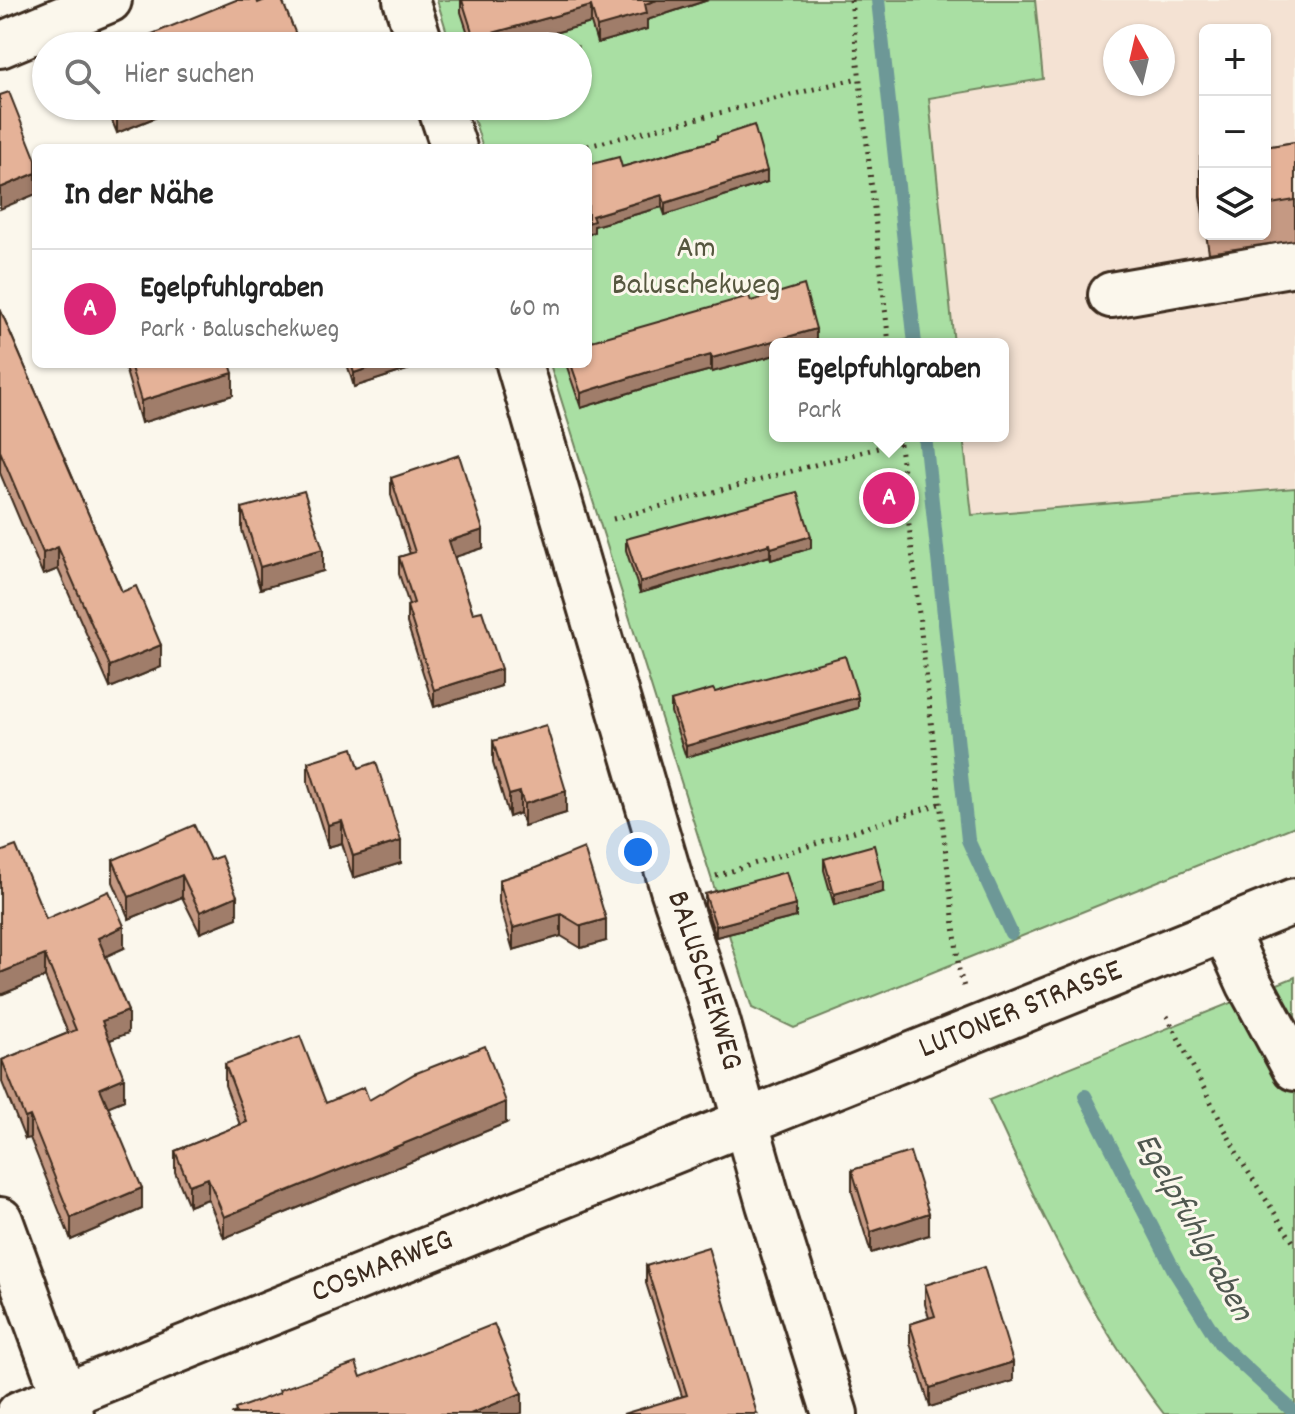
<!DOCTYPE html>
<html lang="de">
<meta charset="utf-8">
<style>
:root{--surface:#fff;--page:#f6f6f6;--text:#222;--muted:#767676;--line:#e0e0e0;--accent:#db2777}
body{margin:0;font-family:Dekko,sans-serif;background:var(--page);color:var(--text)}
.controls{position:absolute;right:24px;top:24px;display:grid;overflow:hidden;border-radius:12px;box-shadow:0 2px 6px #0004}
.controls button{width:72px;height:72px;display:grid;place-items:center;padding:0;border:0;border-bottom:2px solid var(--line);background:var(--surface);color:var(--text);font:40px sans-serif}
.compass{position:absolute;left:1103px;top:24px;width:72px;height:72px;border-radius:50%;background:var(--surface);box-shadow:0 2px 6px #0004;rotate:352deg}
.you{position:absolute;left:638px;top:852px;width:28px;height:28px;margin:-20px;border:6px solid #fff;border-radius:50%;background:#1a73e8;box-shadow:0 0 0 12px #1a73e833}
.badge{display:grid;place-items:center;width:52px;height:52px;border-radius:50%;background:var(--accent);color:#fff;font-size:26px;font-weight:700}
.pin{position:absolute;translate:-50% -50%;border:4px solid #fff;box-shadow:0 2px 8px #0006}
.popup{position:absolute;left:769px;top:338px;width:240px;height:104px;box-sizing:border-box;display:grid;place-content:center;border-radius:12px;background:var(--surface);filter:drop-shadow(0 2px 6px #0005);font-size:26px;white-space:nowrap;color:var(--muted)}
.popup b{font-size:30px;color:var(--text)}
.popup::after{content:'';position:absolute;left:50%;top:100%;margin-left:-16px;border:16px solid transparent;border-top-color:var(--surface)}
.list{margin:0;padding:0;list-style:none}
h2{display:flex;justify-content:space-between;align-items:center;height:104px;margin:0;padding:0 32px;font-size:34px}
h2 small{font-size:26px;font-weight:400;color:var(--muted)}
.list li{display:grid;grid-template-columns:52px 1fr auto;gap:24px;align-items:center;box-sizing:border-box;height:120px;padding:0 32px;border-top:2px solid var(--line)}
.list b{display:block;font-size:30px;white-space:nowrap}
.list p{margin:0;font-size:26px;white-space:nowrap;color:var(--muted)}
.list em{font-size:26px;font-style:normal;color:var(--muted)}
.icon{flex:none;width:44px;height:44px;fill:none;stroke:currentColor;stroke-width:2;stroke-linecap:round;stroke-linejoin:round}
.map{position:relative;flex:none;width:1295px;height:1414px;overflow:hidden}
.search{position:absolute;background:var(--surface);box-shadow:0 2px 6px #0004;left:32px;top:32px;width:560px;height:88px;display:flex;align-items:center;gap:20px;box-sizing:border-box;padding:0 28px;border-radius:44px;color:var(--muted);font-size:30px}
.panel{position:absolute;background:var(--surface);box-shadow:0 2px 6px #0004;left:32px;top:144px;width:560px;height:224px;border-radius:12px}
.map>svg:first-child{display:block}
.built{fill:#f4e2d3;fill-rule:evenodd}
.green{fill:#a9dfa3;stroke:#728460;stroke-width:2}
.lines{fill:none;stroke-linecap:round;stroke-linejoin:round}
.stream{stroke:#6d9897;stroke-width:14}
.minor-casing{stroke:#3b2a1e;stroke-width:50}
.path{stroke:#3b2a1e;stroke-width:5;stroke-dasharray:2 6;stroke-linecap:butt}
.minor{stroke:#fbf7ec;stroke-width:44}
.wall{fill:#c59983;stroke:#3b2a1e;stroke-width:2}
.shaded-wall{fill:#a07d6a;stroke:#3b2a1e;stroke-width:2}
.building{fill:#e5b298;stroke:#3b2a1e;stroke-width:2}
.labels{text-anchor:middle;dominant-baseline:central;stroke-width:6;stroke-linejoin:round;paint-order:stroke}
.park-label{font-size:32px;fill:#56573f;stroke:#fbf7ec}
.street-label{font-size:32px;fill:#3b2a1e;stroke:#fbf7ec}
.water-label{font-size:34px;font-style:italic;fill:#505850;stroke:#fbf7ec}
</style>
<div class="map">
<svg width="1295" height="1414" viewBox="0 0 1295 1414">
<rect width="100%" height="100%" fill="#fbf7ec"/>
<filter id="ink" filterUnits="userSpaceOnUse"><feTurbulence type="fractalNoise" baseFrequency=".0125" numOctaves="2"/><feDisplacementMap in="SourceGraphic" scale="16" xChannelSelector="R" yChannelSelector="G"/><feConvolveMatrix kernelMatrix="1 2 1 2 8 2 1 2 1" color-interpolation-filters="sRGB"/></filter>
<g filter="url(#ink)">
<!-- built -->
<path class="built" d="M1035,0h260v488l-324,27 -8,-79h40v-92h-49l-25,-246 113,-19zM1205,30h60v204h-60zM1115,36h48v48h-48z"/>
<!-- green -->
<g class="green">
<path d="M437,0h598l8,79 -114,19 25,246h-179v92h188l9,79 323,-27v338l-501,202 -42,-20 -202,-644h38v-216h-105l-13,-42h108v-60h-127z"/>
<path d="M1295,977v437h-131c-74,-95 -125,-205 -175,-314z"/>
</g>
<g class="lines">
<!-- stream -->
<g class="stream">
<path d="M878,0l37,344"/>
<path d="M925,436l43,404 43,93"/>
<path d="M1085,1096l90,176 46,73 74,68"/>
</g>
<defs>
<g id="minor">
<path d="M406,0l15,46"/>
<path d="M0,45l109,-45"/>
<path d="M440,106l14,42"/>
<path d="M1111,295l184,-32"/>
<path id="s1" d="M519,364l154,525 43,128 53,187 66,210"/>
<path d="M1225,930l24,53 46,85"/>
<path d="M0,1220l71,194"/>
<path id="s2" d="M19,1414l1276,-513"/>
</g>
</defs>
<!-- minor casing -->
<use href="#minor" class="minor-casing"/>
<!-- path -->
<g class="path">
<path d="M851,0l38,344"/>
<path d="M580,148l278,-70"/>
<path d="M899,436l60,534 5,17"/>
<path d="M613,519l287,-77"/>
<path d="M716,876l226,-73"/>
<path d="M1167,1016l73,143 55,86"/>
</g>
<!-- minor -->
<use href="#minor" class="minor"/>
</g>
<!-- wall -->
<g class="wall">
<path d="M461,0h247l-61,20v9l-50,14 -6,-20 -85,23h-34l-11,-34z"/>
<path d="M106,106h78l-67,27z"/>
<path d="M717,137l50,45 -102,33 -3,-8 -68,19v6l-6,3v-70l34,2 95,-27z"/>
<path d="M1295,142v98l-86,13 -3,-19h59v-87z"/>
<path d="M1205,156v70l-5,-30v-39z"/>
<path d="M751,301l65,43 -104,28 -1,-2 -63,17 -67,21 -15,-44h22z"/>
<path d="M0,309l122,283 39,75 -51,21 -52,-119 -15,6 -43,-102z"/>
<path d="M124,364h106l3,31 -92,28z"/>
<path d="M347,364h66v4l-59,19z"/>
<path d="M391,478l92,70 -29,9 19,56 28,73 -67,21 -27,-84v-17l2,-1 -10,-31v-17l11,-3 -19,-59z"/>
<path d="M242,508l81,63 -63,18 -18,-59z"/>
<path d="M626,539l185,9 -40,12 -1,-4 -130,37 -14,-43z"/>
<path d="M715,692l143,16 -172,49 -15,-45v-11z"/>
<path d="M493,741l73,72 -42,13 -4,-13 -11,4 -16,-54z"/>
<path d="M308,762l51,6 42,95 -48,15 -11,-35 -14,4 -20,-64z"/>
<path d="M824,859l59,33 -49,13 -10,-35z"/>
<path d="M113,860h97l27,58 -37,15 -18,-36 -53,22 -16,-37z"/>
<path d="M533,869l73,72 -25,7 -20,-12 -48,14 -14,-48v-22z"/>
<path d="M705,894l91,23 -80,20 -11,-32z"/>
<path d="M46,919l78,29 -18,8 22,77 -18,7 14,60 -16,6 34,103 -71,31 -41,-102 -5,1 -23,-57v-22l66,-27 -23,-56 -45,18z"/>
<path d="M225,1064l101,39 43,-3 137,23 -282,115 -16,-39 -19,7 -14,-34v-21l65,-26 -15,-40z"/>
<path d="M852,1170l77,65 -58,18 -19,-61z"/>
<path d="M646,1266l111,148 -75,-18 -36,-113z"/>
<path d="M925,1285l88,96 -83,26 -20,-64v-19l19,-6 -4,-14z"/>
</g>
<!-- shaded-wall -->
<g class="shaded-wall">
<path d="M657,0h51l-61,20v9l-50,14v-16l48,-23z"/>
<path d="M591,6v17l-85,23h-32v-8z"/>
<path d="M297,37v9h-20z"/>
<path d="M129,106h55l-67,27v-22z"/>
<path d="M767,171v11l-102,33v-12z"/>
<path d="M36,173v21l-36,15v-21z"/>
<path d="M662,195v12l-68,19v6l-6,3v-12l4,-7z"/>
<path d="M816,329v15h-41v11l-63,17v-14z"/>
<path d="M711,355v15l-63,17 -67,21v-15l67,-21z"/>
<path d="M381,364h32v4l-59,19v-14z"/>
<path d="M233,373v22l-92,28v-22z"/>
<path d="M483,530v18l-34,11v-18z"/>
<path d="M811,536v12l-40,12v-12z"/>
<path d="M770,544v12l-130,37v-11z"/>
<path d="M58,547v22l-15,6v-22z"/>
<path d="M323,549v22l-63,18v-22z"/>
<path d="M161,645v22l-51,21v-22z"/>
<path d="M501,669v17l-67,21v-17z"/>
<path d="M858,697v11l-172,49v-11z"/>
<path d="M566,791v22l-42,13v-22z"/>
<path d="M520,792v21l-11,4v-22z"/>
<path d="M342,821v22l-14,4v-22z"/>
<path d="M401,841v22l-48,15v-22z"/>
<path d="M182,875v22l-53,22v-22z"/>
<path d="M883,881v11l-49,13v-11z"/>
<path d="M237,896v22l-37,15v-21z"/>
<path d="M796,905v12l-80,20v-11z"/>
<path d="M561,914v22l-48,14v-22z"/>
<path d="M606,919v22l-25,7v-22z"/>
<path d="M124,926v22l-26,12v-22z"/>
<path d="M45,955v22l-45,18v-22z"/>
<path d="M128,1011v22l-26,10v-22z"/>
<path d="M124,1078v22l-24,10v-22z"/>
<path d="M506,1102v21l-282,115v-21z"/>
<path d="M30,1116v22l-5,1v-21z"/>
<path d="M208,1178v21l-19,7v-21z"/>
<path d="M142,1188v21l-71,31v-22z"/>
<path d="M929,1213v22l-58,18v-21z"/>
<path d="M1013,1362v19l-83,26v-19z"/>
<path d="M522,1393v20l-3,1h-49z"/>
</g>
<!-- building -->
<g class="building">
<path d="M236,0h21l1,3 7,-3h17l15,37 -20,9h-17l-2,-3 -6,3h-101l-4,-10z"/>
<path d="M462,0h195l-12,4 2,9 -50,14 -6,-21 -117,32z"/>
<path d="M9,92l27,68v13l-36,15v-93z"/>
<path d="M115,106h14l-12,5z"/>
<path d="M754,125l13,46 -102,32 -3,-8 -70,21 2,5 -6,2v-58l31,-8 3,10 95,-27v-3z"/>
<path d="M1295,142v58l-30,5v-58z"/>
<path d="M1205,156v31l-5,-30z"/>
<path d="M804,285l12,44 -104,29 -1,-3 -63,17 -67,21 -10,-29h17v-22l161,-46 2,5z"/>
<path d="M0,309l122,283 14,-6 25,59 -51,21 -52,-119 -15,6 -43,-102z"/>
<path d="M130,364h100l3,9 -92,28z"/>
<path d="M351,364h30l-27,9z"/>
<path d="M459,455l24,75 -34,11 24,72 9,-2 19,58 -67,21 -27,-84 7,-3 -15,-46 16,-5 -24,-74z"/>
<path d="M304,491l19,58 -63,18 -18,-59z"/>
<path d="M797,492l14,44 -40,12 -1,-4 -130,38 -14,-43z"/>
<path d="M845,656l13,41 -172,49 -15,-45 42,-12 2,3z"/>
<path d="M546,725l20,66 -42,13 -4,-12 -11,3 -16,-54z"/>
<path d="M353,748l6,20 17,-6 25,79 -48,15 -11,-35 -14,4 -20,-63z"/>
<path d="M194,825l16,35 11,-4 16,40 -37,16 -18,-37 -53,22 -16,-37z"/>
<path d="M874,845l9,36 -49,13 -10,-35z"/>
<path d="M16,846l30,73 63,-28 15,35 -26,12 30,73 -26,10 22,57 -24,10 42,100 -71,30 -41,-102 -5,2 -23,-58 74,-30 -31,-75 -45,18v-121z"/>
<path d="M584,848l22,71 -25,7 -20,-12 -48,14 -14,-48 34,-11z"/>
<path d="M786,872l10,33 -80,21 -11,-32z"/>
<path d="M300,1036l26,67 38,-16 5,13 45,-26 71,-28 21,56 -282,115 -16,-39 -19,7 -14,-34 72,-29 -22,-58z"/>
<path d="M910,1152l19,61 -58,19 -19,-62z"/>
<path d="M708,1247l49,167h-134l64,-19 -41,-129z"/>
<path d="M984,1267l29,95 -83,26 -20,-64 25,-8 -10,-31z"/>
<path d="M494,1324l28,69 -52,21h-239l5,-2 -1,-3 45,-16 -1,-3 77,-27 5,14z"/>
</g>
</g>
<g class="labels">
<!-- park labels -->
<g class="park-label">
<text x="696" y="250">Am<tspan x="696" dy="37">Baluschekweg</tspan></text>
</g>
<!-- street labels -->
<g class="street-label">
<text stroke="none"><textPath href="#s1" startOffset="644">BALUSCHEKWEG</textPath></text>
<text stroke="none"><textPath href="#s2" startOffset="1080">LUTONER STRASSE</textPath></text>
<text stroke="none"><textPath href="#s2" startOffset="392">COSMARWEG</textPath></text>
</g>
<!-- water labels -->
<g class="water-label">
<text transform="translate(1192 1228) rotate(61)">Egelpfuhlgraben</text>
</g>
</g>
</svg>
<div class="controls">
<button>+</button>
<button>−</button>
<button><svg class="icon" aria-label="layers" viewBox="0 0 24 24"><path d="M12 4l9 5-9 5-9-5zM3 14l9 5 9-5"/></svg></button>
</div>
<svg class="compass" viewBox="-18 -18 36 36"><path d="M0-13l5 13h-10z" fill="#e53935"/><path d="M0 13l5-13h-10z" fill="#767676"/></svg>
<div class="you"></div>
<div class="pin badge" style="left:889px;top:498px">A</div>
<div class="popup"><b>Egelpfuhlgraben</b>Park</div>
<div class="search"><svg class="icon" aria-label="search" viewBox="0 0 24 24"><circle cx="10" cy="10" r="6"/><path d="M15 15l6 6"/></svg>Hier suchen</div>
<section class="panel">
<h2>In der Nähe<small></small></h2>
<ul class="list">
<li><span class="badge">A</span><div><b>Egelpfuhlgraben</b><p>Park · Baluschekweg</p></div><em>60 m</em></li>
</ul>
</section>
</div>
